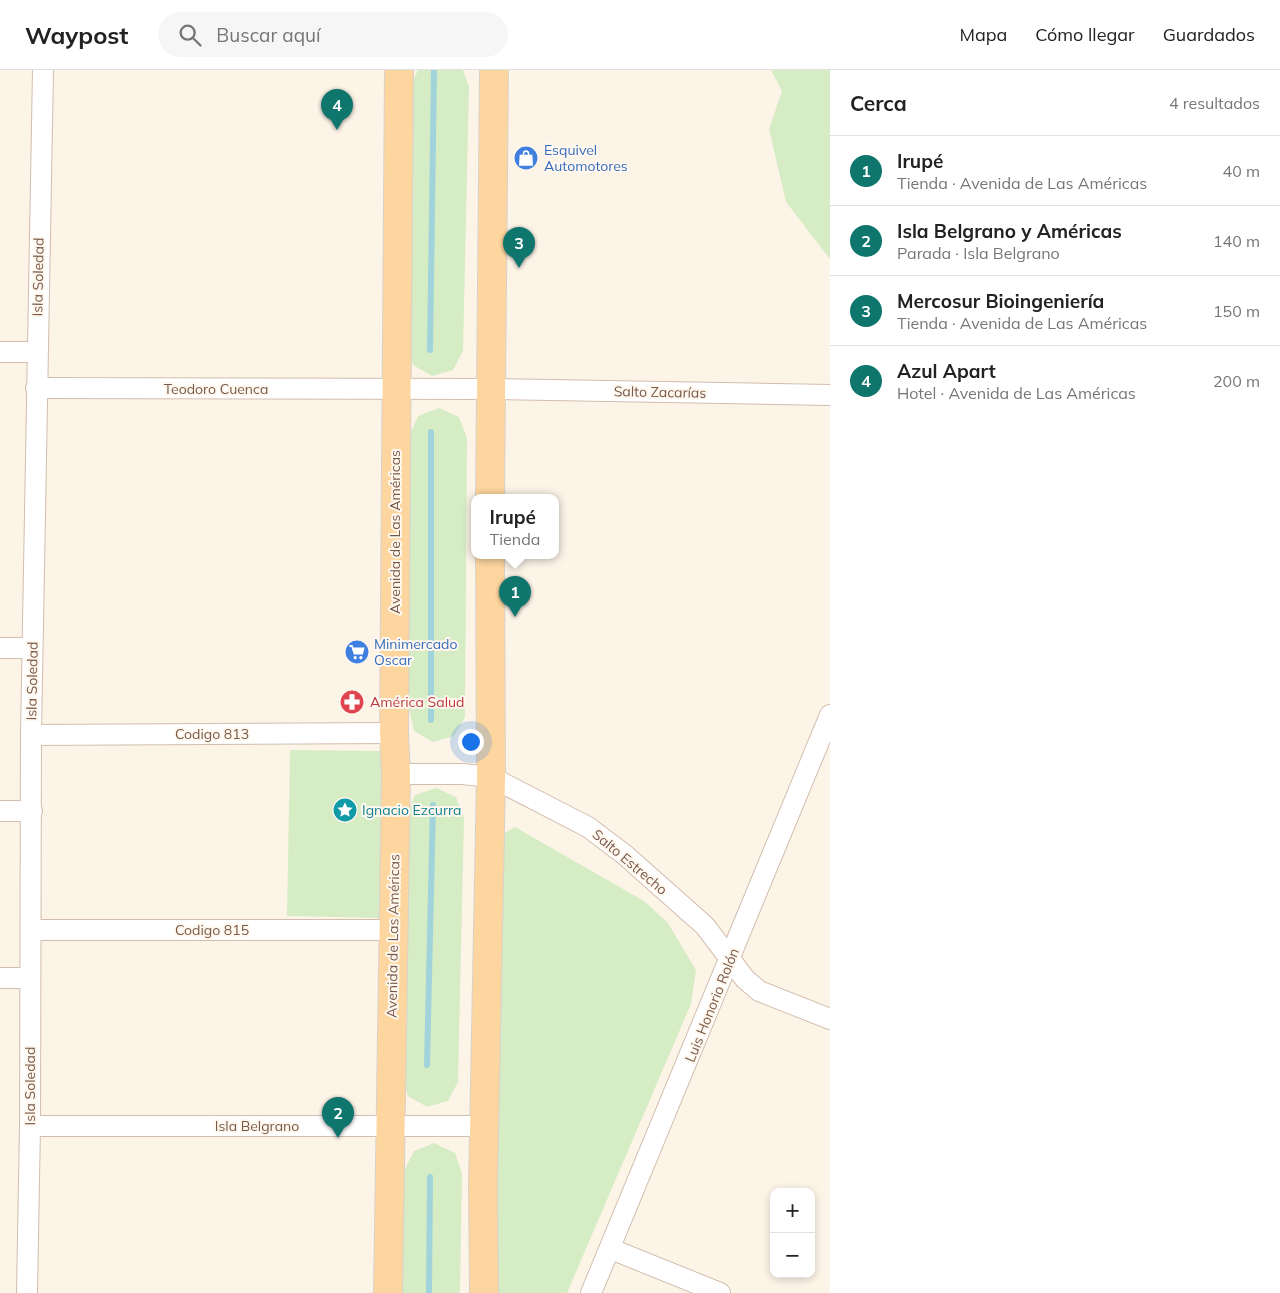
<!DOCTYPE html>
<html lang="es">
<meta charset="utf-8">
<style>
:root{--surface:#fff;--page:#f6f6f6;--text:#222;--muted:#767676;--line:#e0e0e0;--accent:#0f766e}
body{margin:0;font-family:Mulish,sans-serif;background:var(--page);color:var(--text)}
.controls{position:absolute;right:15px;bottom:15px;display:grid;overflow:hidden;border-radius:10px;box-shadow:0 2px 8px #0003}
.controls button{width:45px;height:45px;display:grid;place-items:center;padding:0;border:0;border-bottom:1px solid var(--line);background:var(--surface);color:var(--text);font:25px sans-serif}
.you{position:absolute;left:470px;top:671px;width:18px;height:18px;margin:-12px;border:4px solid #fff;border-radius:50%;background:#1a73e8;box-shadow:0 0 0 8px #1a73e833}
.badge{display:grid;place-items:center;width:32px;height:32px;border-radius:50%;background:var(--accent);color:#fff;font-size:16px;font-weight:700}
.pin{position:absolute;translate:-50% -41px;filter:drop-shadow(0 1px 2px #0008)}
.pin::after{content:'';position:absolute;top:26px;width:18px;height:15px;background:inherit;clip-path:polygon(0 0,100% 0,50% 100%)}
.popup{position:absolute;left:471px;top:424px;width:88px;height:65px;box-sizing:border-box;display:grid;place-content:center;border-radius:10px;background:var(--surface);filter:drop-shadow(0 1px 4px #0005);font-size:16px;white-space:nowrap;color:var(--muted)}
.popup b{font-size:19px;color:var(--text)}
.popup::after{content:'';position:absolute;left:50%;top:100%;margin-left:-10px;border:10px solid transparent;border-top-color:var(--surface)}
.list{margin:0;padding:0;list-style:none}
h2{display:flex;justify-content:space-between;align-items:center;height:65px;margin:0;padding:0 20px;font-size:21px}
h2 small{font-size:16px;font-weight:400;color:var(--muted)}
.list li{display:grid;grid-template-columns:32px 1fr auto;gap:15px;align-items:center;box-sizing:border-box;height:70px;padding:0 20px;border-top:1px solid var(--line)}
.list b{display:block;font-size:19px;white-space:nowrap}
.list p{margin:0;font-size:16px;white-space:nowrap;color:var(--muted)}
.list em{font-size:16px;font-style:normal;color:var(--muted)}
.icon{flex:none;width:28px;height:28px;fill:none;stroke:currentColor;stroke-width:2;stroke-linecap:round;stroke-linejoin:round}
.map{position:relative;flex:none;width:830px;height:1223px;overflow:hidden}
header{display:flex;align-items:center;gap:30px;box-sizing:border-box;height:70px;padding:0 25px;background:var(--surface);border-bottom:1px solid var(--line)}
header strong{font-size:24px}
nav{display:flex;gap:28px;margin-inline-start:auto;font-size:18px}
.search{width:350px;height:45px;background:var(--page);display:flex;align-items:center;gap:12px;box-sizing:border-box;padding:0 18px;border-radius:28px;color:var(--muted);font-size:19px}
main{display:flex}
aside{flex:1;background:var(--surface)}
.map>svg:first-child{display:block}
.green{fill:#d6ecc5}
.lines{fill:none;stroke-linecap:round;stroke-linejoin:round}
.stream{stroke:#a1d4da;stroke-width:6}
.street-casing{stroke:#d3bdaf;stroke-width:22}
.primary-casing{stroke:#d9d1cc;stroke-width:30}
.street{stroke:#fff;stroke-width:20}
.primary{stroke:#fdd69f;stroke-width:28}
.labels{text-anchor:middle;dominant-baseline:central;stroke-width:4;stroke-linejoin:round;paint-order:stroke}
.shop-label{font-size:14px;fill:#366cbe;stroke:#fff8ef;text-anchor:start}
.street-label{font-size:14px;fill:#79594a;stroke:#fff8ef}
.health-label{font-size:14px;fill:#be3a42;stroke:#fff8ef;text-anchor:start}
.culture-label{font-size:14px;fill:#0d838f;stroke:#fff8ef;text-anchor:start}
</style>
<header>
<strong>Waypost</strong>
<div class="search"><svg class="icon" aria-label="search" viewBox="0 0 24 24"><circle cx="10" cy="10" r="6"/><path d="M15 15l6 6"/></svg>Buscar aquí</div>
<nav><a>Mapa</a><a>Cómo llegar</a><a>Guardados</a></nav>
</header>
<main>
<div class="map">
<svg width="830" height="1223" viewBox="0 0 830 1223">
<rect width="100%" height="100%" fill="#fdf4e8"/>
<!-- green -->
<g class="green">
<path d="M418,0h45l6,17 -6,264 -10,19 -21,6 -19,-11 -6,-21 4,-259z"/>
<path d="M771,0h59v189l-44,-57 -17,-73 13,-38z"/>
<path d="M439,338l20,9 8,21 -2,279 -11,19 -21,6 -19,-11 -5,-21v-274l9,-20z"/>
<path d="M290,680l94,1 -2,167 -95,-2z"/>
<path d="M436,718l20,9 8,21 -6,264 -10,19 -21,6 -19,-11 -6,-21 4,-259 9,-21z"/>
<path d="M515,757l129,74 24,22 28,47 -5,34 -124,289h-71l7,-459z"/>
<path d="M434,1073l21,10 7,20 -2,120h-58l2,-122 10,-20z"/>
</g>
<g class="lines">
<!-- stream -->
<g class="stream">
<path d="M430,280l4,-278"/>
<path d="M431,362v288"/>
<path d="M427,995l6,-260"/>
<path d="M429,1223l1,-116"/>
</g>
<defs>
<g id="street">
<path d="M0,282h37"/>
<path d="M36,318l454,1 340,6"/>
<path d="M0,578h32"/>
<path d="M31,665l363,-2"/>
<path d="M396,704h66l29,3 97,50 37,28 80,71 40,53 14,12 71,28"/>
<path d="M0,741h32"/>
<path d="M31,860h361"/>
<path d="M0,908h30"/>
<path d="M30,1056h454"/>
<path d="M611,1179l109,44"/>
<path d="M27,1223l3,-167 1,-391 12,-665"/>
<path d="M591,1223l239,-578"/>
</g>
<g id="primary">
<path d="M490,428l4,-428"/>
<path d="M388,1223l8,-519 -2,-41 5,-663"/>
<path d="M484,1223l-1,-108 8,-408 -1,-221"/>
</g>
</defs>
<!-- street casing -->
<use href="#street" class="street-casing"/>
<!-- primary casing -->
<use href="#primary" class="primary-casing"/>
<!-- street -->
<use href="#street" class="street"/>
<!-- primary -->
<use href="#primary" class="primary"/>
</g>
<!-- icons -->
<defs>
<symbol id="shop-disc" viewBox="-11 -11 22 22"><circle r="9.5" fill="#3f7fe0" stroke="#fff8ef"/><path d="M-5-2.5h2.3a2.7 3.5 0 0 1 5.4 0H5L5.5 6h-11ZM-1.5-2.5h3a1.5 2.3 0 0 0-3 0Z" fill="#fff"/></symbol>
<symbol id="supermarket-disc" viewBox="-11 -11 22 22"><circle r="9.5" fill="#3f7fe0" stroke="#fff8ef"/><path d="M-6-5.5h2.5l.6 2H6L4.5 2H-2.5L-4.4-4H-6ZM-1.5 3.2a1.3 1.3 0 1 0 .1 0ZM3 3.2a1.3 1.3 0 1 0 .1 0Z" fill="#fff"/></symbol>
<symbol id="pharmacy-disc" viewBox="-11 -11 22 22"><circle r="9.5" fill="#e0444e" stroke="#fff8ef"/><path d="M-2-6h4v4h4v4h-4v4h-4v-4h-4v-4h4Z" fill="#fff"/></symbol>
<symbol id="sight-disc" viewBox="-11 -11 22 22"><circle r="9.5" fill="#0f9aa8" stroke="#fff8ef"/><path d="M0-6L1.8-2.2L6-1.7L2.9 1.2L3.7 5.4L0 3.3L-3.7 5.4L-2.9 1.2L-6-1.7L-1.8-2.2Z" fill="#fff"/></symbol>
</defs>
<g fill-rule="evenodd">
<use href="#shop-disc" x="512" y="74" width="28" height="28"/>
<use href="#supermarket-disc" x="343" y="568" width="28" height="28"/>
<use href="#pharmacy-disc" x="338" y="618" width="28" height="28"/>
<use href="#sight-disc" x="331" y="726" width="28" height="28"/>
</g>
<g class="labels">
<!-- shop labels -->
<g class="shop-label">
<text x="544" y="80">Esquivel<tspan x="544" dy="16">Automotores</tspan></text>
<text x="374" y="574">Minimercado<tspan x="374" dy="16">Oscar</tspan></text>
</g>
<!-- street labels -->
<g class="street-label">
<text transform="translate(38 207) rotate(-89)">Isla Soledad</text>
<text x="216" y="319">Teodoro Cuenca</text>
<text transform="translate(660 322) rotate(1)">Salto Zacarías</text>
<text transform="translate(395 462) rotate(-90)">Avenida de Las Américas</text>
<text transform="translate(32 611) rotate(-89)">Isla Soledad</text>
<text x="212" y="664">Codigo 813</text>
<text transform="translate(630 792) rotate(40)">Salto Estrecho</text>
<text x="212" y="860">Codigo 815</text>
<text transform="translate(393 866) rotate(-89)">Avenida de Las Américas</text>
<text transform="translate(712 935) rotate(-68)">Luis Honorio Rolón</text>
<text transform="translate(30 1016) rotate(-90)">Isla Soledad</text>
<text x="257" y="1056">Isla Belgrano</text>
</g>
<!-- health labels -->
<g class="health-label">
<text x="370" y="632">América Salud</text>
</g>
<!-- culture labels -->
<g class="culture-label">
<text x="362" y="740">Ignacio Ezcurra</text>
</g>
</g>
</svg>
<div class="controls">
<button>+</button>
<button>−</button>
</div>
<div class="you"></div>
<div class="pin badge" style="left:515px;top:547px">1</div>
<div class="popup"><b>Irupé</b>Tienda</div>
<div class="pin badge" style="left:338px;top:1068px">2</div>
<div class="pin badge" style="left:519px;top:198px">3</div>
<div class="pin badge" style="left:337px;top:60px">4</div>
</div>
<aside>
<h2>Cerca<small>4 resultados</small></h2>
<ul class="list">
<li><span class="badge">1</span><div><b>Irupé</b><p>Tienda · Avenida de Las Américas</p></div><em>40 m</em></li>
<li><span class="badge">2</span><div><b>Isla Belgrano y Américas</b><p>Parada · Isla Belgrano</p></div><em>140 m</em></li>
<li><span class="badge">3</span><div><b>Mercosur Bioingeniería</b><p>Tienda · Avenida de Las Américas</p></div><em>150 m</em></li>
<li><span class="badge">4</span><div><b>Azul Apart</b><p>Hotel · Avenida de Las Américas</p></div><em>200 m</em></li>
</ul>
</aside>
</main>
